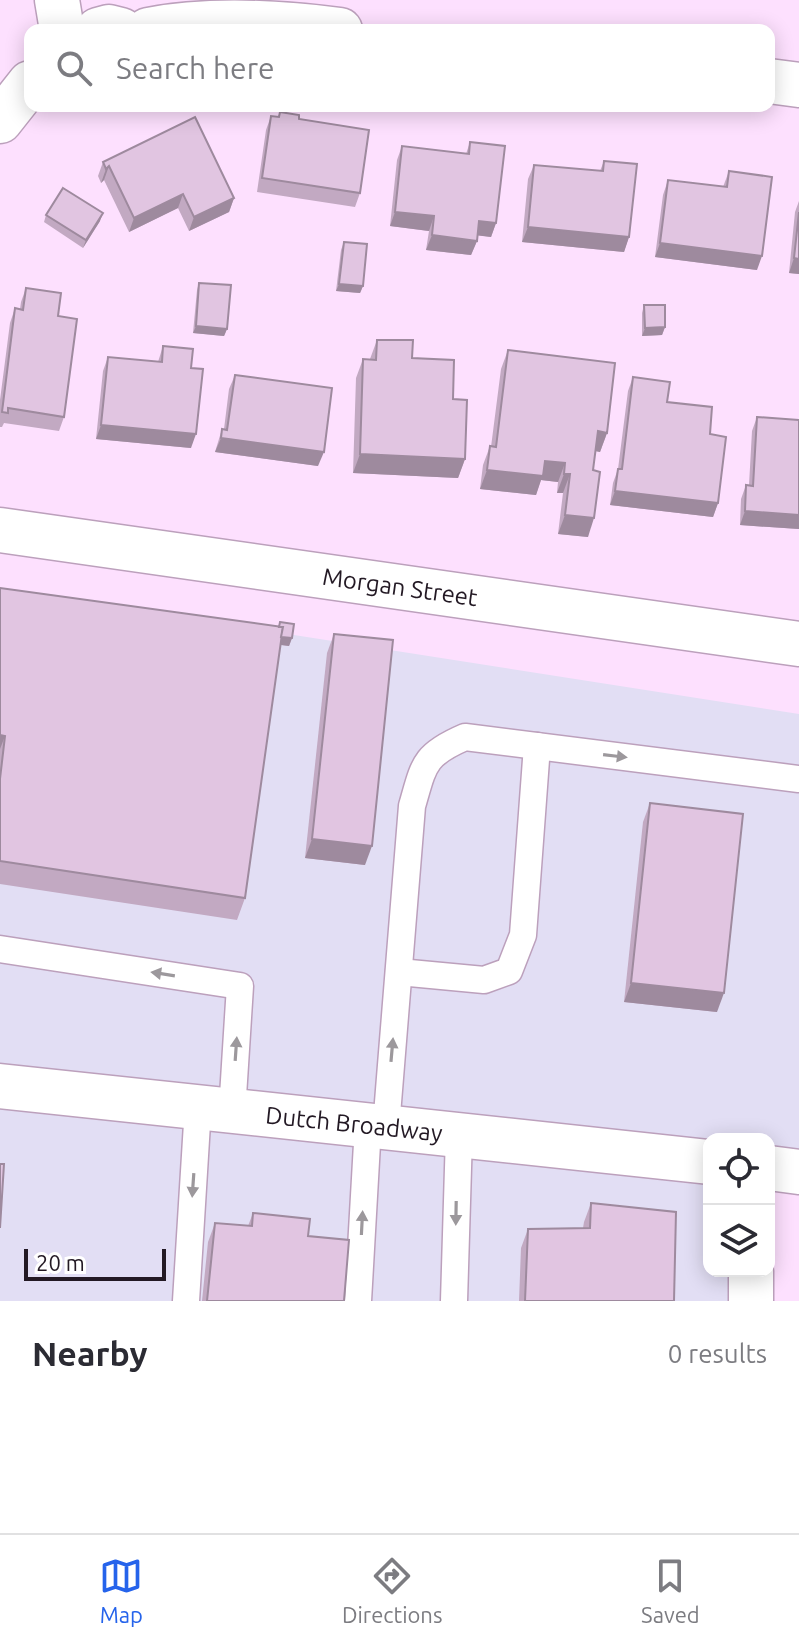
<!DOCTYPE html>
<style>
:root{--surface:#fff;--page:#f2f2f3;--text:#2b2b33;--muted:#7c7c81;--line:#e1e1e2;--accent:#2563eb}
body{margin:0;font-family:Ubuntu,sans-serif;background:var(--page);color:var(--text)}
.controls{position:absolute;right:24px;bottom:24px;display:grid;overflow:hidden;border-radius:16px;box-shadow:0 4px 20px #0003}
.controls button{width:72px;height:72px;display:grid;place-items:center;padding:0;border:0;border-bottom:2px solid var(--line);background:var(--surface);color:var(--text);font:40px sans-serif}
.scale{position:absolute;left:24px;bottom:20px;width:142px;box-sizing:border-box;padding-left:8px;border:4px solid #231924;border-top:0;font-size:22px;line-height:28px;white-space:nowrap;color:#231924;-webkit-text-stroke:6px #fff;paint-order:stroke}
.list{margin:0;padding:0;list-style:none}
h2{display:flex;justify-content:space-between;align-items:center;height:104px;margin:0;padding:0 32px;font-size:34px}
h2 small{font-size:26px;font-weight:400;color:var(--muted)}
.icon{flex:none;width:44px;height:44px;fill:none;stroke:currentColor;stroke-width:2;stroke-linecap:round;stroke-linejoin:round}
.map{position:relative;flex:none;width:799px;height:1301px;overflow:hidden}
.search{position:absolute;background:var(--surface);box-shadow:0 4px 20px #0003;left:24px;right:24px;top:24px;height:88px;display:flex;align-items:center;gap:20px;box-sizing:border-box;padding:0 28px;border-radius:16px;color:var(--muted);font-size:30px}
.sheet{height:232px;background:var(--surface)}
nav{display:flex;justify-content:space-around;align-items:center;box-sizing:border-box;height:112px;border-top:2px solid var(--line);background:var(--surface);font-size:22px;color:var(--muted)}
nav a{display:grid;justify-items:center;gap:4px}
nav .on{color:var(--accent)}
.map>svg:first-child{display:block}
.commercial{fill:#e2def4}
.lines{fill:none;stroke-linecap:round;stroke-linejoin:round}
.lane-casing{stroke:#bca0bc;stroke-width:29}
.street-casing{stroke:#bca0bc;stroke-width:47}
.secondary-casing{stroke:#bca0bc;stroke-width:47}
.lane{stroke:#fff;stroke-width:26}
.street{stroke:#fff;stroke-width:44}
.secondary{stroke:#fff;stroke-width:44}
.wall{fill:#c2a9c2}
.shaded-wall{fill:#9e8a9e}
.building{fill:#e1c5e1;stroke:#9e8a9e;stroke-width:2}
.oneway{fill:#9c989c}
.labels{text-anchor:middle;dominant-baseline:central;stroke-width:7;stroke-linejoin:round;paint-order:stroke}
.street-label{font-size:24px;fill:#231924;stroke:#fff}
</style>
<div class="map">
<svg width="799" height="1301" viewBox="0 0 799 1301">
<rect width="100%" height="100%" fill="#fde0fe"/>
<!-- commercial -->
<path class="commercial" d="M0,589l799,125v443l-30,-4v-14h-60v132h33l-2,30h-740z"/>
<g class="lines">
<defs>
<g id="lane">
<path d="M0,949l240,37 -8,126"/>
<path d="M399,972l85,8 25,-9 14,-36 14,-189"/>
<path d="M386,1127l26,-321c12,-41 11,-51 53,-69l334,42"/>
<path d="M186,1301l12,-194"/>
<path d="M358,1301l10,-175"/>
<path d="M454,1301l5,-166"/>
</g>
<g id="street">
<path d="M57,0l5,30"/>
<path d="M98,30l11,-3 12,3"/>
<path d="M148,30c62,-12 130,-8 192,0"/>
<path d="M769,81l30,4"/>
<path d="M0,121l30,-38"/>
<path d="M0,530l799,114"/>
<path d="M751,1301v-30"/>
</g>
<g id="secondary">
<path d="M0,1086l709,76"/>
<path d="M769,1168l30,4"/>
</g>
</defs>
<!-- lane casing -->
<use href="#lane" class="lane-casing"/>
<!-- street casing -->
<use href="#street" class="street-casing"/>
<!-- secondary casing -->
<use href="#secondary" class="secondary-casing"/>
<!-- lane -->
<use href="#lane" class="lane"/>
<!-- street -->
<use href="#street" class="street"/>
<!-- secondary -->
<use href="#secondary" class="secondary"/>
</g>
<!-- wall -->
<g class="wall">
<path d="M280,112l19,7 61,74 -5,14 -98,-15 9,-62 5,-14 7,1z"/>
<path d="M470,142l26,81 -5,14 -14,-2v6l-6,14 -45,-5 3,-19 -39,-5 7,-66 5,-14 64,8z"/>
<path d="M604,161l25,76 -5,15 -102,-10 6,-63 6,-14 66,6z"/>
<path d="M103,162l131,36 -5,14 -40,19 -11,-23 -49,24 -25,-52 -3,3 -3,-7z"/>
<path d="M729,171l28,99 -102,-13 8,-62 5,-15 55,7z"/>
<path d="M799,201v73l-10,-1 6,-61z"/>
<path d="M46,215l54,6 -17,27 -39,-26z"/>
<path d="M344,242l19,44 -3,7 -24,-2 5,-41z"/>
<path d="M199,283l28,46 -3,7 -31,-3 4,-43z"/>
<path d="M26,288l32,28 6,101 -5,14 -55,-8 -2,4h-2v-27l10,-77 5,-15 5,1 1,-7z"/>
<path d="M644,305l21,22 -3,8 -20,1v-23z"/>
<path d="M377,340l35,18 41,41 12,60 -7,19 -105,-5 3,-95 7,-19h7z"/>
<path d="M163,346l28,22v80l-95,-9 7,-68 5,-14 50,5z"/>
<path d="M508,350l99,83 -7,19 -5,-1 -7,86 -30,-3 5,-41h-6l1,-11 -17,-2 -5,15 -56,-6 3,-24 7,-19 1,1 10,-78z"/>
<path d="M235,375l83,91 -103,-14 7,-23h2l5,-40z"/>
<path d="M633,377l77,57 8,69 -5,14 -103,-12 3,-22 5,-14 10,-78z"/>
<path d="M757,417l42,3v109l-59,-4 1,-26 5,-14h3l3,-54z"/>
<path d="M0,588l278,39 2,-5 12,16 -3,8 -9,-1 -35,253 -8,22 -237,-36z"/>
<path d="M334,634l31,231 -60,-7 22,-205z"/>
<path d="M650,803l67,209 -93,-10 19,-180z"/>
<path d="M591,1203l83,98h-155l2,-53 7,-19 55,-1 1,-6z"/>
<path d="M253,1213l55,23 36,65h-142l6,-59 7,-19 33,3z"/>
</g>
<!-- shaded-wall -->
<g class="shaded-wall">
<path d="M109,166l-5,14 -3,3 5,-14z"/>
<path d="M183,194l-5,14 -49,24 5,-14z"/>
<path d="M234,198l-5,14 -40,19 5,-14z"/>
<path d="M395,212l39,4 -5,15 -39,-5z"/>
<path d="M103,213l-3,8 -17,27 3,-8z"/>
<path d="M479,221l17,2 -5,14 -17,-2z"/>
<path d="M528,227l101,10 -5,15 -102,-10z"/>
<path d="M432,235l45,6 -6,14 -45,-5z"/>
<path d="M660,243l102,13 -5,14 -102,-13z"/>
<path d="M794,258l5,1v15l-10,-1z"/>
<path d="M339,284l24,2 -3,7 -24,-2z"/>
<path d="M196,326l31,3 -3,7 -31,-3z"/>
<path d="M665,327l-3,8 -20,1 3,-8z"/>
<path d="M101,425l95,9 -5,14 -95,-9z"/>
<path d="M598,431l9,2 -7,19 -9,-2z"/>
<path d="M221,438l103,14 -6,14 -103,-14z"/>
<path d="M360,454l105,5 -7,19 -105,-5z"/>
<path d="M545,461l20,2 -7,19 -17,-2 -5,15 -56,-6 7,-19z"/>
<path d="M564,474h6l-7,19h-6z"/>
<path d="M615,491l103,12 -5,14 -103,-12z"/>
<path d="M745,511l54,4v14l-59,-4z"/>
<path d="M565,515l29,3 -6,19 -30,-3z"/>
<path d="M278,637l14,1 -3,8 -14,-2z"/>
<path d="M0,735l5,1 -5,13z"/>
<path d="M312,839l60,7 -7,19 -60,-7z"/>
<path d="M631,983l93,10 -7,19 -93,-10z"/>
</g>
<!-- building -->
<g class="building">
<path d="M280,112l19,3v4l70,11 -9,63 -98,-15 9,-62 8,1z"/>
<path d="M195,117l39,81 -40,19 -11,-23 -49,24 -25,-52 -3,3 -3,-7z"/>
<path d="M470,142l35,4 -9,77 -17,-2 -2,20 -45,-6 2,-19 -39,-4 7,-66 67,8z"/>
<path d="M604,161l33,3 -8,73 -101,-10 6,-62 69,6z"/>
<path d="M729,171l43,6 -10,79 -102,-13 8,-63 59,7z"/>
<path d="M63,188l40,25 -17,27 -40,-25z"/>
<path d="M799,212v47l-5,-1z"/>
<path d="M344,242l23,2 -4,42 -24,-2z"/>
<path d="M199,283l32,2 -4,44 -31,-3z"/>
<path d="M26,288l35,5 -3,23 19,3 -13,98 -56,-9v5l-6,-1 13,-104 8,2z"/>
<path d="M644,305h21v22l-20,1z"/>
<path d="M377,340h36l-1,18 42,2 -1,39 14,1 -2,59 -105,-5 3,-95 13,1z"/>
<path d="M163,346l30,3 -2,19 12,1 -7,65 -95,-9 7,-68 54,5z"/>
<path d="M508,350l107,13 -8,70 -9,-2 -5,39 7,2 -6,46 -29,-3 5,-41h-6l1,-11 -20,-2 -2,15 -56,-6 3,-24 6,1z"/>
<path d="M235,375l97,13 -8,64 -103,-14 1,-9 5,1z"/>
<path d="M633,377l37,5 -3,20 45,5 -2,27 16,3 -8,66 -103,-12 3,-22h4z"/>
<path d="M757,417l42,3v95l-54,-4 1,-26 7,1z"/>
<path d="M0,588l283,39 -38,271 -245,-37v-82l5,-43 -5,-1z"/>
<path d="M280,622l14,2 -2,14 -11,-1 2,-10h-4z"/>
<path d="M334,634l59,6 -21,206 -60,-7z"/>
<path d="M650,803l93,11 -19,179 -93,-10z"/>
<path d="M0,1164h4l-4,64z"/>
<path d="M591,1203l85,9 -2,89h-149l3,-72 62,-1z"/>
<path d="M253,1213l57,6 -2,17 41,4 -5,61h-137l8,-78 37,3z"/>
</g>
<!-- one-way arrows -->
<defs><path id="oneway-solid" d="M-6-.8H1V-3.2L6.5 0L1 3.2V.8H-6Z" transform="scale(2)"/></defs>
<g class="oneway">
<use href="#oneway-solid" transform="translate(615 756) rotate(7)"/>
<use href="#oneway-solid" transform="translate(163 974) rotate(-171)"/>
<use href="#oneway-solid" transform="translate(236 1049) rotate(-86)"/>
<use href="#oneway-solid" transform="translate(392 1050) rotate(-85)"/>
<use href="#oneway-solid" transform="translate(193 1185) rotate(94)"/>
<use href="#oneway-solid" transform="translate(456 1213) rotate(91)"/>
<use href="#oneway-solid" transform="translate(362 1223) rotate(-87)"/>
</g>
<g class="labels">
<!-- street labels -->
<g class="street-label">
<text transform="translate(400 587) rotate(8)">Morgan Street</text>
<text transform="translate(354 1124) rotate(6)">Dutch Broadway</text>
</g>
</g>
</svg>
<div class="controls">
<button><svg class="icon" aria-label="locate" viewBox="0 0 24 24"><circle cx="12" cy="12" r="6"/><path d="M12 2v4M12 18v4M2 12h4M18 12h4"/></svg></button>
<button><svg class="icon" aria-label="layers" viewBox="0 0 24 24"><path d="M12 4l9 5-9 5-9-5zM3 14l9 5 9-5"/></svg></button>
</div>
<div class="scale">20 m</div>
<div class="search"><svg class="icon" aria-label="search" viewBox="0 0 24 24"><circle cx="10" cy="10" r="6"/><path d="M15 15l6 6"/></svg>Search here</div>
</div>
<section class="sheet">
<h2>Nearby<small>0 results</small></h2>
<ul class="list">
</ul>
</section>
<nav>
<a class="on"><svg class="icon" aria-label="map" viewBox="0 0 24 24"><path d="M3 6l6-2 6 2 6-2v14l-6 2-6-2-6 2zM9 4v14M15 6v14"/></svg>Map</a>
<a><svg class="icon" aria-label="directions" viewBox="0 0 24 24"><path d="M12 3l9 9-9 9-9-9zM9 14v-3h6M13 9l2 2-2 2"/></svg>Directions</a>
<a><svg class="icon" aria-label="saved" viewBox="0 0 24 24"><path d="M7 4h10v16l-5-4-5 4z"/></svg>Saved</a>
</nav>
